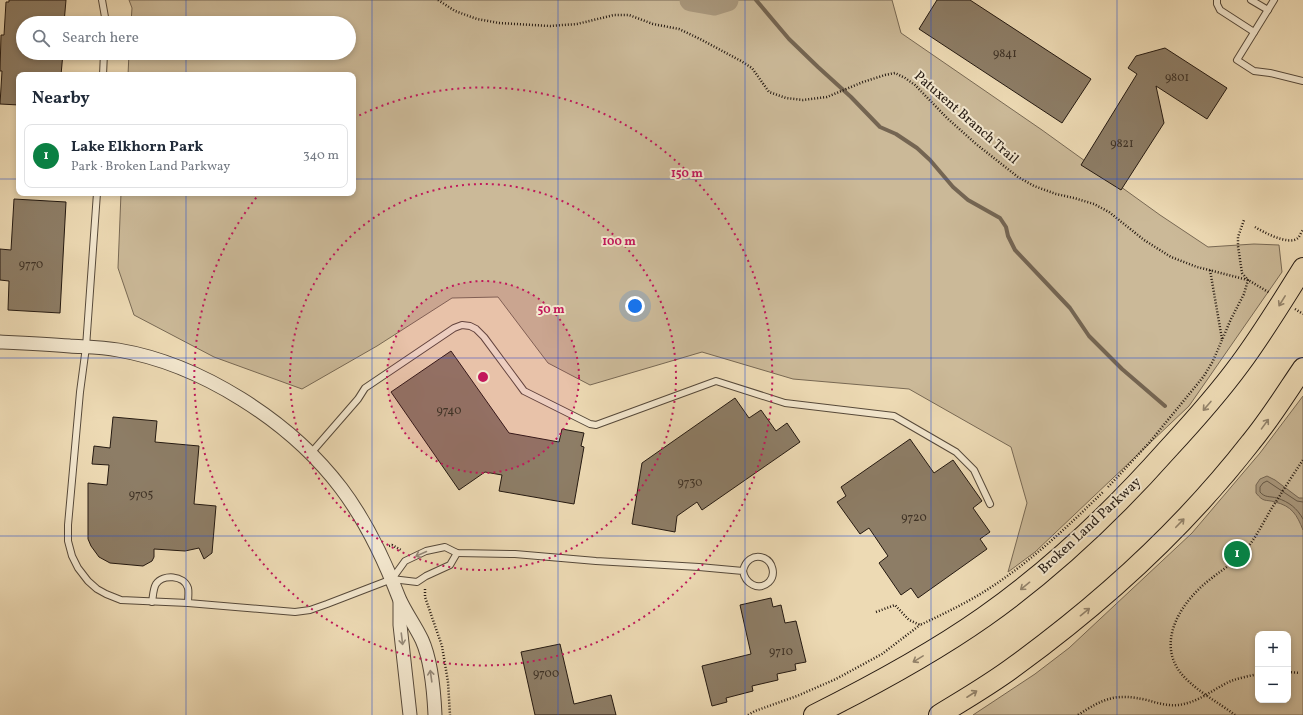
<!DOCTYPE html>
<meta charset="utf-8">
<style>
:root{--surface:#fff;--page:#f2f2f3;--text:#1f2937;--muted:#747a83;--line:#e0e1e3;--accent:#0b8043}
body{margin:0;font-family:Vollkorn,serif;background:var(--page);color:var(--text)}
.controls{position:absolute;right:12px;bottom:12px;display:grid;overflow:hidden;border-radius:8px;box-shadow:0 2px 6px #0003}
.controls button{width:36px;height:36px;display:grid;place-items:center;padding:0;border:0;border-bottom:1px solid var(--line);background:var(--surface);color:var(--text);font:20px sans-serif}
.you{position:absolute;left:635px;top:306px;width:14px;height:14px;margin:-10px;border:3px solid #fff;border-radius:50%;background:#1a73e8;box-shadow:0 0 0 6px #1a73e833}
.badge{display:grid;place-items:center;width:26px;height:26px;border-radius:50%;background:var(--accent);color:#fff;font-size:13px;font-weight:700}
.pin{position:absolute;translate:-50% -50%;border:2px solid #fff;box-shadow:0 1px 4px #0006}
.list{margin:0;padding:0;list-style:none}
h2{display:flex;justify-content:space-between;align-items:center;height:52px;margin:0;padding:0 16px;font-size:17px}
h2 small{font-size:13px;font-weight:400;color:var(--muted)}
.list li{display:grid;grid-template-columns:26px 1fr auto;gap:12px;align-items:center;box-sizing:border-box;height:64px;margin:0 8px 8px;padding:0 8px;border:1px solid var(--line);border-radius:8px}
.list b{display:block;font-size:15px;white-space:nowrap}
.list p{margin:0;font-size:13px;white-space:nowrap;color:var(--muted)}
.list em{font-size:13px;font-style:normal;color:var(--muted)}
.icon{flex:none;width:22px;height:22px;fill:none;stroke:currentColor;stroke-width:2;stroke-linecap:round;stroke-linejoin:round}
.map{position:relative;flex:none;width:1303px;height:715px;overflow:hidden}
.search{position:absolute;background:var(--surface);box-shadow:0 2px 6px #0003;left:16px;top:16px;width:340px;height:44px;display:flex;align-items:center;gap:10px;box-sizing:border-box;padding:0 14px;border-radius:22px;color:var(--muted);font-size:15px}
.panel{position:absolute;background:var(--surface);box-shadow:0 2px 6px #0003;left:16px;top:72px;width:340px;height:124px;border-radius:8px}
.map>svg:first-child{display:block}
.green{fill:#cbb998;stroke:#786954;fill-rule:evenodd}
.water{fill:#a9987d;stroke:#746552}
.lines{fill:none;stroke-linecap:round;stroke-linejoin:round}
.shore{stroke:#665847;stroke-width:1}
.stream{stroke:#746552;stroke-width:4}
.river{stroke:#a9987d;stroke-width:23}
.building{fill:#8d7d66;stroke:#241911}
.lane-casing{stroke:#56493a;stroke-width:8}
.street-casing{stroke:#56493a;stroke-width:15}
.primary-casing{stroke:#241911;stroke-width:22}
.path{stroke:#241911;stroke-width:2.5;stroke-dasharray:1 2;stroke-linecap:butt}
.lane{stroke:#f3e7ce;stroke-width:6}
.street{stroke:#f3e7ce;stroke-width:13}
.primary{stroke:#eddab4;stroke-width:20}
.oneway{stroke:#93836b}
.oneway2{stroke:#968a79}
.grid{fill:none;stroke:#1d4ed8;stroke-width:1;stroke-opacity:0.55}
.ring{fill:none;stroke:#c2185b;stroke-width:2;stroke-dasharray:2 4}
.labels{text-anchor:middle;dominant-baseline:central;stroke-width:4;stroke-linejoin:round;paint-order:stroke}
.number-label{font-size:12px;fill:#3e3226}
.street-label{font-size:14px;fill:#241911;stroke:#f3e7ce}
.centre{fill:#c2185b;stroke:#f3e7ce;stroke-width:2}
.ring-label{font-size:12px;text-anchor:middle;font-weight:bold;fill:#c2185b;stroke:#f3e7ce;stroke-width:4;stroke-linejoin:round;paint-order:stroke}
</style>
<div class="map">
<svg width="1303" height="715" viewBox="0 0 1303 715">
<rect width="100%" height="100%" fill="#eddab4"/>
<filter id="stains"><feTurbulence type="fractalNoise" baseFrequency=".005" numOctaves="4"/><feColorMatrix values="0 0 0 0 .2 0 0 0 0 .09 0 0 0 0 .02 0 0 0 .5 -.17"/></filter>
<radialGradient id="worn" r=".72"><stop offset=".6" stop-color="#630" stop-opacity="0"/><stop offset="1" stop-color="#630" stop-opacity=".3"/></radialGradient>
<!-- green -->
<g class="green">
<path d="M129,0h763l9,33 141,97 118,85 48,32 46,-3 25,1 3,27 -93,134 -154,146 -27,20 19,-69 -16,-56 -102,-58 -116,-10 -91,-27 -112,33 -42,-22 -50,-66 -46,1 -75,48 -75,43 -88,-32 -80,-42 -16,-47 3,-75h232v-118h-225l1,-22h220v-30h-218l1,-15z"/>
<path d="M1303,396v319h-330l62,-41 34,-26 123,-115 68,-80zM1258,634h30v66h-30z"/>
</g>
<!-- water -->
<path class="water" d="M1267,476l8,4 24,18h4v32c-6,-15 -11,-24 -28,-28 -10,-3 -11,1 -19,-9v-8l4,-6z"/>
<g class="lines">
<!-- shore -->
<path class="shore" d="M1303,502l-6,-1 -30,-20 -4,2 -3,4v5c5,6 10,4 17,6 12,4 20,10 26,21"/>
<!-- stream -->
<path class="stream" d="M756,0l33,39 29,28 33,30 29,30 16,7 21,14 13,12 23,27 15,13 32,18 6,9 2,9 7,14 55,58 19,28 33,33 43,37"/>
<!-- river -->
<path class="river" d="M691,0l23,4 13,-4"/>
</g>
<!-- building -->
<g class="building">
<path d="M9,0h57l-2,23h-41v30h40l-2,22h-42v30l-19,-1 2,-33h-2l1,-36h3l2,-33h3z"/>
<path d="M937,0h33l121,79 -29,44 -143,-94z"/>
<path d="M1165,48l62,40 -20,31 -51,-33 8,37 -43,67 -40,-25 56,-91 -9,-6 8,-12z"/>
<path d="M14,199l52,3 -6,111 -52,-3 1,-29 -9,-1v-31l11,1z"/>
<path d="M451,351l58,82 50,9 3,-13 22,4 -3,13 3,1 -10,57 -75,-13 3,-16 -17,-3 -26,18 -68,-98z"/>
<path d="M735,398l14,20 12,-8 15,21 11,-8 13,19 -98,68 -5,-8 -20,14 -2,16 -43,-8 10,-61z"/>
<path d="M113,417l44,4 -2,21 44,4 -5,58 22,2 -4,47 -8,6 -5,-11 -14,3 -31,-2v8l-2,4 -9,5 -33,-3 -11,-6 -8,-11 -3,-7v-56l19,2 2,-20 -17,-1 2,-18 16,2z"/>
<path d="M910,439l24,34 19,-13 29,41 -9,7 17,24 -10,7 7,10 -69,49 -7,-10 -10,7 -22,-32 9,-7 -19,-28 -9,6 -23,-32 9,-6 -5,-9z"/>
<path d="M771,598l2,9 8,-2 4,18 11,-2 10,41 -11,2 1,6 -19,4 1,6 -26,6 1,5 -27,7 1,4 -15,4 -10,-40 49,-12 -11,-49z"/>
<path d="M560,644l14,60 37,-9 5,20h-81l-14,-63z"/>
</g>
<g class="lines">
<defs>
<g id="lane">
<path d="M102,0l3,17v6"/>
<path d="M1217,0v4l3,6 34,22"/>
<path d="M1251,0l17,10"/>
<path d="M1274,0l-37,60 17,11 16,2 33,8"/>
<path d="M103,75l1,-22"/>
<path d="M97,193l-11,154 -6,45 -12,133v16l4,15 6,12 10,13 9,8 9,5 15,6 67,3"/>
<path d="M311,453l47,-54 7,-11 89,-60 8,-3 8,1 6,3 8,8 40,54 66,33 6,1 120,-44 69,22 109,13 62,36 18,18 16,34"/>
<path d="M392,579l13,-18 21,-10 19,-4 12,6 58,1 81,7 103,6 44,4c2,-10 10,-17 21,-13 9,4 12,17 5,24 -11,10 -24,1 -26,-11"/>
<path d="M152,602c1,-5 1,-13 4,-18 7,-10 28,-9 32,4 1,4 0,11 0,15l107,9 15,-2 17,-6 65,-25 25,3 9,-6 24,-11 7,-12"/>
</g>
<g id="street">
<path d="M0,342c23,1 47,2 70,4 16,1 32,1 48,4 83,14 172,71 223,138 25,33 43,71 58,110 6,14 16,27 23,42 9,20 12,53 13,75"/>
<path d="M400,602v23l10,90"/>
</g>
<g id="primary">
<path d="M814,715c58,-29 116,-60 170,-98 68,-48 129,-106 184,-168 25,-27 50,-55 72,-85 23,-31 43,-64 63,-96"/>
<path d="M939,715c26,-16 52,-31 76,-49 88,-64 169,-138 236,-224 19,-23 35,-49 52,-74"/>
</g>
</defs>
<!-- lane casing -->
<use href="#lane" class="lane-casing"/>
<!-- street casing -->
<use href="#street" class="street-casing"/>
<!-- primary casing -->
<use href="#primary" class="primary-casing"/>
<!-- path -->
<g class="path">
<path d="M438,0l17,11 22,8 22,4 51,3 27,-2 37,-9h15l24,9 26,5 21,10 41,22 11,7 17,24 17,6 17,2 24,-3 36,-15 22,-7 10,-2 10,5 10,7 33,34 28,25 42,33 16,9 22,8 18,4 20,6 15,8 35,28 27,17 26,10 51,13 22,13"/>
<path d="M1255,227c8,5 34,19 43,11 2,-2 3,-6 5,-8"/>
<path d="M1210,270l12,69"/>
<path d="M1295,309l8,5"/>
<path d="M1108,487l41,-44 55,-67 9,-15 18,-42 13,-25 4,-14 -6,-7 -4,-27v-9l6,-17"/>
<path d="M389,546l3,-1 9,5"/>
<path d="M425,589v8l17,49 6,36 2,33"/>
<path d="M876,612l19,-7 14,15 11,5c19,-9 38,-18 57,-29 47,-28 87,-66 126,-104"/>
<path d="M1288,672l12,1"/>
<path d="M748,715l7,-4 42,-15 39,-17 46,-25 38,-29"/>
<path d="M1078,715c26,-17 38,-22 69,-15 10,3 20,6 31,5 20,-2 35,-16 53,-24 8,-3 18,-5 27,-7"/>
<path d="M1235,715c-17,-13 -41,-25 -55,-43 -21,-28 -3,-62 19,-83 14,-14 32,-23 45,-37 11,-13 18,-27 26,-41 11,-17 22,-35 33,-51"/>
</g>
<!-- lane -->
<use href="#lane" class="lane"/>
<!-- street -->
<use href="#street" class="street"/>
<!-- primary -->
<use href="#primary" class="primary"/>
</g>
<!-- one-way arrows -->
<defs><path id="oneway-shaft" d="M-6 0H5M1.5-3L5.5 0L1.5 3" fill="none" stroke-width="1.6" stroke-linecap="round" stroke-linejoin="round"/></defs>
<g class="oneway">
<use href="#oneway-shaft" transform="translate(1282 301) rotate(122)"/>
<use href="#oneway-shaft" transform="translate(1207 406) rotate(131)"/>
<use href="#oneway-shaft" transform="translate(1265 424) rotate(-54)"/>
<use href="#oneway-shaft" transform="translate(1180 523) rotate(-46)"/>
<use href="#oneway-shaft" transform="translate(1025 586) rotate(141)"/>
<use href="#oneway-shaft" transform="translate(1085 612) rotate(-39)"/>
<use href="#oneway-shaft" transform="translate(918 659) rotate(149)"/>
<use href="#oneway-shaft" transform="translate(972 694) rotate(-33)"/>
</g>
<g class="oneway2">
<use href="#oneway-shaft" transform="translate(421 554) rotate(156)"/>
<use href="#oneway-shaft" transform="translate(402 639) rotate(83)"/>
<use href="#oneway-shaft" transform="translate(431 676) rotate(-98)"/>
</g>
<!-- grid -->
<path class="grid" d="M186,0v23M372,0v715M558,0v715M745,0v715M931,0v715M1117,0v715M186,53v22M0,179h19M353,179h950M186,193v522M0,358h1303M0,536h1303"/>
<!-- distance rings -->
<circle cx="483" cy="377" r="96" fill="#c2185b" fill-opacity=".12"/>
<g class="ring">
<circle cx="483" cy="377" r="96"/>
<circle cx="483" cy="377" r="193"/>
<path d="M354 118A289 289 0 1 1 260 193"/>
</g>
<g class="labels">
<!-- number labels -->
<g class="number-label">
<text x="1005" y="54">9841</text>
<text x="1177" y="78">9801</text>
<text x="1122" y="144">9821</text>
<text x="31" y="265">9770</text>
<text x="449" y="411">9740</text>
<text x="690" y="483">9730</text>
<text x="141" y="495">9705</text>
<text x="914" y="518">9720</text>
<text x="781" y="652">9710</text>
<text x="546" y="674">9700</text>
</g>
<!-- street labels -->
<g class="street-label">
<text transform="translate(966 118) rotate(41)">Patuxent Branch Trail</text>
<text transform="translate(1090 526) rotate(-43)">Broken Land Parkway</text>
</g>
</g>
<circle cx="483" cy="377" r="6" class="centre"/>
<g class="ring-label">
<text x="687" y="177">150 m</text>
<text x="619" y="245">100 m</text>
<text x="551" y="313">50 m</text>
</g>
<rect width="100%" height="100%" filter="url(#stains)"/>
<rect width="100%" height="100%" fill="url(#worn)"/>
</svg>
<div class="controls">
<button>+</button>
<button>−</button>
</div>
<div class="you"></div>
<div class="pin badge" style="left:1237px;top:554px">1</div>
<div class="search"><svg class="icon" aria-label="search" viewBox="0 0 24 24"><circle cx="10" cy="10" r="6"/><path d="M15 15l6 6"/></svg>Search here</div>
<section class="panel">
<h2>Nearby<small></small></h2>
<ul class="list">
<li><span class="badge">1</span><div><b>Lake Elkhorn Park</b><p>Park · Broken Land Parkway</p></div><em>340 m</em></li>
</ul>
</section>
</div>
